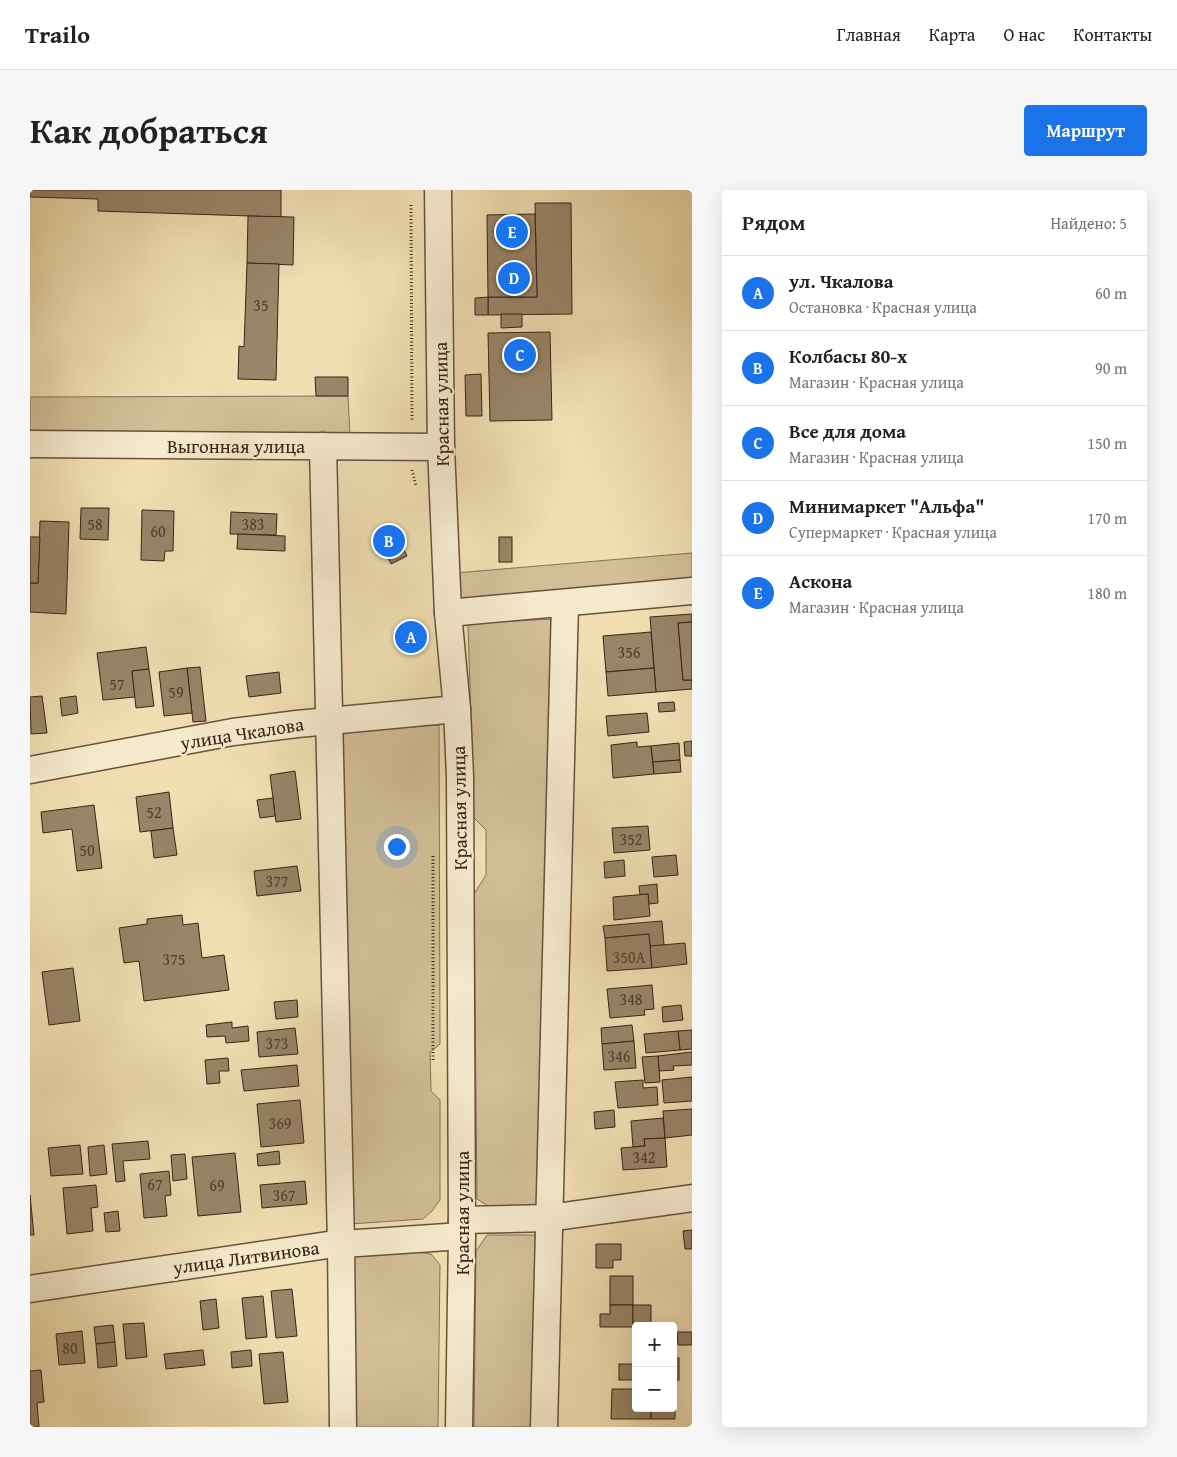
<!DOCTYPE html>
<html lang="ru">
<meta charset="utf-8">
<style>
:root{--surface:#fff;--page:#f6f6f6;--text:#222;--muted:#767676;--line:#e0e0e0;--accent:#1a73e8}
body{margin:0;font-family:"Gentium Book Plus",serif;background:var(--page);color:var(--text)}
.controls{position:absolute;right:15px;bottom:15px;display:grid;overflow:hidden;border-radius:5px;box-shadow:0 5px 20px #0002}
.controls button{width:45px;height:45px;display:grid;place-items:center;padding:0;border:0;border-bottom:1px solid var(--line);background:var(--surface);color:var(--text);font:25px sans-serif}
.you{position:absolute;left:366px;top:656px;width:18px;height:18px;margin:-12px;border:4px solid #fff;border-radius:50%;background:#1a73e8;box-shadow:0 0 0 8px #1a73e833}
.badge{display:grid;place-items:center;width:32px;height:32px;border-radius:50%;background:var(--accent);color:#fff;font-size:16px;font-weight:700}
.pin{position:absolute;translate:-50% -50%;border:2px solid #fff;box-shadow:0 1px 5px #0006}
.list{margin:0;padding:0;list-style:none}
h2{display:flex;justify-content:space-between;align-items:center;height:65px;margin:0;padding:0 20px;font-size:21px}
h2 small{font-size:16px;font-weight:400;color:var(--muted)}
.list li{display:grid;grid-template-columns:32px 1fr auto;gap:15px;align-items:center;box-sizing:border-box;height:75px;padding:0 20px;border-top:1px solid var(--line)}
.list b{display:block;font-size:19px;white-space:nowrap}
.list p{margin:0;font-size:16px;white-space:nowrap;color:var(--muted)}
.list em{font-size:16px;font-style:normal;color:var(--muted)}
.map{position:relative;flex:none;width:662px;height:1237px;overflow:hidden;border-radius:5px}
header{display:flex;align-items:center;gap:30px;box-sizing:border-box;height:70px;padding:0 25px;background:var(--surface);border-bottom:1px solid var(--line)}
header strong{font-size:24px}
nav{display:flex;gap:28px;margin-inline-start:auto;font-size:18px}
.intro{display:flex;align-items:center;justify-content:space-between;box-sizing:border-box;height:120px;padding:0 30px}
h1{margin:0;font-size:35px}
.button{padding:12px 22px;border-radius:5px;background:var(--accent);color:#fff;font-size:18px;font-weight:700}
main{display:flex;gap:30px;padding:0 30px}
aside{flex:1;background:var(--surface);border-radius:5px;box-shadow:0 5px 20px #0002}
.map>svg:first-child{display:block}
.green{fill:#d2bf98;stroke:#867158}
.building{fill:#998568;stroke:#392317}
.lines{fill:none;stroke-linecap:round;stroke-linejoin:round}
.minor-casing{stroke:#67523e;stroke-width:29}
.path{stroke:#392317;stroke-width:3;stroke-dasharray:1 2.5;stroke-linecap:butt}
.minor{stroke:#f6eacd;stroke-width:26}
.labels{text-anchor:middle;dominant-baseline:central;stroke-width:4.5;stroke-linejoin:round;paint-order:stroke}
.number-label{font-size:16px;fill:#513c2b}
.street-label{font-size:19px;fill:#392317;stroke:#f6eacd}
</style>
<header>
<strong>Trailo</strong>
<nav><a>Главная</a><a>Карта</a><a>О нас</a><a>Контакты</a></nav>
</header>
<div class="intro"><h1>Как добраться</h1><a class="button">Маршрут</a></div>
<main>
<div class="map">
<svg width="662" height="1237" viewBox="0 0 662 1237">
<rect width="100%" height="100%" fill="#f1dfb2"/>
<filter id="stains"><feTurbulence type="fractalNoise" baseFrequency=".004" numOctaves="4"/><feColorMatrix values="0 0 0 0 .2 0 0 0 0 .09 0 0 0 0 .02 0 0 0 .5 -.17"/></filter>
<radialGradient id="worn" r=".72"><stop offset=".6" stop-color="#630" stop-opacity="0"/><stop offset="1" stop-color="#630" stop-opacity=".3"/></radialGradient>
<!-- green -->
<g class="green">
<path d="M318,206l2,39 -320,-3v-35z"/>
<path d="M662,363v29l-236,20 -1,-29z"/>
<path d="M526,429l-15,588 -48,2 -16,-10 -3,-305 12,-19v-45l-12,-12 -6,-195z"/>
<path d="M409,535l1,319 -10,8 1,39 9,9v100l-8,11 -9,8 -73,5 -13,-492z"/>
<path d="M457,1045h53l-5,192h-61l2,-176z"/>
<path d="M388,1062l13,2 9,11 -2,162h-86l-2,-171z"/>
</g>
<!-- building -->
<g class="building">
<path d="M0,0h251v27l-183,-6v-12l-68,-2z"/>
<path d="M505,13h36l1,111 -84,1v-18h49z"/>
<path d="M505,24l2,83h-49l-1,-82z"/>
<path d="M218,26l46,1 -1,48 -46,-2z"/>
<path d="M217,73l32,1 -3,116 -38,-1 1,-33 5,1z"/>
<path d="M458,107v18h-13v-17z"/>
<path d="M471,124h21v13l-21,1z"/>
<path d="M520,142l2,88 -62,1 -2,-88z"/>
<path d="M451,184l1,42h-16l-1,-41z"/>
<path d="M285,187h33v19h-32z"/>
<path d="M51,318h28l-1,32 -28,-1z"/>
<path d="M112,320l32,1 -1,40h-8l-1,10 -23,-1z"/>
<path d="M201,322l46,2 -1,21 -46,-1z"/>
<path d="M10,331l29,1 -3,92 -36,-2v-29h8z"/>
<path d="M362,336l15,30 -16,8 -15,-31z"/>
<path d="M208,344l47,2v15l-48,-2z"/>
<path d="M0,347h10l-2,46h-8z"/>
<rect x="469" y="347" width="13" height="25"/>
<path d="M662,424v8l-14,1 5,57h9v9l-36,3 -6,-75z"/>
<path d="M662,432v58h-9l-5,-57z"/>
<path d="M621,442l3,36 -48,4 -3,-36z"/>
<path d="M116,457l3,22 -17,2 3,26 -32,3 -6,-47z"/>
<path d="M170,477l6,54 -13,1 -6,-54z"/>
<path d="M157,478l5,45 -28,3 -5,-44z"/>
<path d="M624,478l2,24 -48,4 -2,-24z"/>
<path d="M119,479l5,37 -18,2 -4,-37z"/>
<path d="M249,482l2,21 -32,4 -3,-21z"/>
<path d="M12,506l5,37 -16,1 -1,-37z"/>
<path d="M46,506l2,17 -16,3 -2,-18z"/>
<path d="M644,512l1,9 -16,1 -1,-9z"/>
<path d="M617,523l2,19 -41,4 -2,-20z"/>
<path d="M662,551v15h-7l-1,-14z"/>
<path d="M607,552v5l14,-1 3,28 -41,4 -2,-33z"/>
<path d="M649,553l1,17 -27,2 -2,-16z"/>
<path d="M650,570l1,12 -27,2 -1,-12z"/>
<path d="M265,581l6,48 -25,3 -6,-47z"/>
<path d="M139,602l4,36 -33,4 -4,-35z"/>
<path d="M243,608l2,18 -15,2 -3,-18z"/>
<path d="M64,615l8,63 -25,3 -5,-42 -29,4 -2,-21z"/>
<path d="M618,636l2,24 -36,3 -2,-25z"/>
<path d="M143,638l4,27 -23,3 -3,-27z"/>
<path d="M646,665l2,20 -24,2 -2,-20z"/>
<path d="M594,670l1,16 -20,2 -1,-16z"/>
<path d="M267,676l4,25 -44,5 -3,-25z"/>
<path d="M627,694l1,19 -9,1 -1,-10 -8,1 -1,-9z"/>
<path d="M618,704l2,22 -36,4 -1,-23z"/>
<path d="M152,725l1,10 15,-2 4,35 22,-3 5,35 -85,11 -5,-40 -15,2 -5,-35 28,-4v-5z"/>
<path d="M632,731l2,24 -14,1 -1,-12 -44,4 -2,-12z"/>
<path d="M619,744l3,34 -45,3 -2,-33z"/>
<path d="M655,753l2,21 -35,4 -2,-22z"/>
<path d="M43,778l7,53 -31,4 -7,-53z"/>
<path d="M622,795l2,24 -10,1 1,5 -35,3 -3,-29z"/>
<path d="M267,810l1,17 -22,2 -2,-17z"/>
<path d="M651,815l2,15 -20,2 -1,-15z"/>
<path d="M202,832v6l16,-2 1,15 -23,2 -1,-7 -18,1 -1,-12z"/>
<path d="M602,835l2,16 -32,3 -1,-16z"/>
<path d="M265,838l3,26 -39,3 -2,-25z"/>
<path d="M662,840v19l-12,1 -2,-19z"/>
<path d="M648,841l2,19 -34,3 -2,-19z"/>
<path d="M604,851l2,27 -32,2 -2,-26z"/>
<path d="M662,862v13l-19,1 1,4 -15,1 -1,-15z"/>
<path d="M628,866l2,26 -15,1 -3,-26z"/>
<path d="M198,868l1,13h-10l1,12 -13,1 -2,-24z"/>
<path d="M267,875l2,21 -55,5 -3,-21z"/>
<path d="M662,887v24l-28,2 -2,-23z"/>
<path d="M613,890v8l14,-1 1,18 -40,3 -3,-26z"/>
<path d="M270,910l4,43 -43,4 -4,-43z"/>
<path d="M662,919v26l-27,3 -2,-27z"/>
<path d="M584,920l1,17 -20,2 -1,-17z"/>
<path d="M633,928l2,20 -21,1 1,7 -12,1 -2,-26z"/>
<path d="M635,948l2,29 -44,3 -2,-22 24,-2 -1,-7z"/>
<path d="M118,951l2,18 -27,2 2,20 -9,1 -4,-38z"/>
<path d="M50,955l3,29 -32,2 -3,-28z"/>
<path d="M74,955l3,29 -17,2 -2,-29z"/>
<path d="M249,961l1,13 -22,2 -1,-12z"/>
<path d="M205,963l6,59 -43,4 -6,-59z"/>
<path d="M155,964l2,25 -14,2 -2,-26z"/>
<path d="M139,981l2,24 -6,1 2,20 -23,2 -4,-44z"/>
<path d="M275,991l2,23 -45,4 -2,-23z"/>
<path d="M66,995l2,22 -7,1 2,23 -26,3 -4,-46z"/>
<path d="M0,1005l4,40h-4z"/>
<path d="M88,1021l2,20 -14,1 -2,-19z"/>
<path d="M662,1040v19h-7l-2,-18z"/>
<path d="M566,1054h25v16h-8v8h-17z"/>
<rect x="580" y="1086" width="23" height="29"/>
<path d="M262,1099l5,47 -21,2 -5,-47z"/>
<path d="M233,1106l4,41 -21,2 -4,-41z"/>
<path d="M186,1109l3,29 -16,2 -3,-29z"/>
<path d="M580,1115h23v22h-33v-13h10z"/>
<path d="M603,1115h18v21l-18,1z"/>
<path d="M114,1133l3,34 -21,2 -3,-35z"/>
<path d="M83,1135l2,17 -19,2 -2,-17z"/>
<path d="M52,1141l3,32 -26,2 -3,-31z"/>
<path d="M647,1142h15v13h-14z"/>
<path d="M85,1152l2,24 -19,2 -2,-24z"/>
<path d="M173,1160l2,15 -39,4 -2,-15z"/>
<path d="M221,1160l1,16 -20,2 -1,-16z"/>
<path d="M253,1162l5,50 -24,2 -5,-50z"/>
<rect x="643" y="1168" width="6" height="22"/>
<rect x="589" y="1174" width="17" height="16"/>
<path d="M11,1180l3,32 -7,1 2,24h-9v-56z"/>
<path d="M582,1199h24v19h15v11h-40z"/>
<path d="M643,1199h2v30h-24v-11h22z"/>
</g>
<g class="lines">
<defs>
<g id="minor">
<path d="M408,0l3,257 7,166 9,96 3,68 2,459 -3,191"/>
<path d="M0,254l411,3"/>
<path d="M293,256l18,798 2,183"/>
<path d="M418,423l244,-22"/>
<path d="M0,580l203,-38 64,-8 160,-15"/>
<path d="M432,1030l87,-2 143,-20"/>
<path d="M0,1099l298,-44 134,-9"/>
<path d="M514,1237l21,-824"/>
</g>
</defs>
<!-- minor casing -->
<use href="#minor" class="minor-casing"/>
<!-- path -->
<g class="path">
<path d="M381,15l1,217"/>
<path d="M382,280l4,16"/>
<path d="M403,870v-204"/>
</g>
<!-- minor -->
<use href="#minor" class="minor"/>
</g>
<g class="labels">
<!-- number labels -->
<g class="number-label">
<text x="231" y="115">35</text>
<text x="65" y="334">58</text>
<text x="223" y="334">383</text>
<text x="128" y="341">60</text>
<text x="599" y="462">356</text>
<text x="87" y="494">57</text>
<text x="146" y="502">59</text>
<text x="124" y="622">52</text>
<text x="601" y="649">352</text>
<text x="57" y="660">50</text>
<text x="247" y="691">377</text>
<text x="599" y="767">350А</text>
<text x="144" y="769">375</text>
<text x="601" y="809">348</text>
<text x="247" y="853">373</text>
<text x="589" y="866">346</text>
<text x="250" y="933">369</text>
<text x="614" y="967">342</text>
<text x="125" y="994">67</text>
<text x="187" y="995">69</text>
<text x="254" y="1005">367</text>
<text x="40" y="1158">80</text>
</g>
<!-- street labels -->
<g class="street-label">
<text transform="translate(411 214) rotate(-91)">Красная улица</text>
<text x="206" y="256">Выгонная улица</text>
<text transform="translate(212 543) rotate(-9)">улица Чкалова</text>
<text transform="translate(429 618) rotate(-91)">Красная улица</text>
<text transform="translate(432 1023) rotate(-90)">Красная улица</text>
<text transform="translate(216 1067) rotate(-8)">улица Литвинова</text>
</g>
</g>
<rect width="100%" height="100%" filter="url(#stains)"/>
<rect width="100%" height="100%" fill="url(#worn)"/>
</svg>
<div class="controls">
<button>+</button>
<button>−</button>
</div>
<div class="you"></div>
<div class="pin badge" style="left:381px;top:447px">A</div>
<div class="pin badge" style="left:359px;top:351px">B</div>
<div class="pin badge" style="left:490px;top:165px">C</div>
<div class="pin badge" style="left:484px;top:88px">D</div>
<div class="pin badge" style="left:482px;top:42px">E</div>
</div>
<aside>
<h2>Рядом<small>Найдено: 5</small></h2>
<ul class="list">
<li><span class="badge">A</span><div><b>ул. Чкалова</b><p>Остановка · Красная улица</p></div><em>60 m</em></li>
<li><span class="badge">B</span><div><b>Колбасы 80-х</b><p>Магазин · Красная улица</p></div><em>90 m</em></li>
<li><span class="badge">C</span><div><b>Все для дома</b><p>Магазин · Красная улица</p></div><em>150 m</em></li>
<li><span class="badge">D</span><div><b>Минимаркет &quot;Альфа&quot;</b><p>Супермаркет · Красная улица</p></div><em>170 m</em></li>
<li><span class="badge">E</span><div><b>Аскона</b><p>Магазин · Красная улица</p></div><em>180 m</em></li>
</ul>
</aside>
</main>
